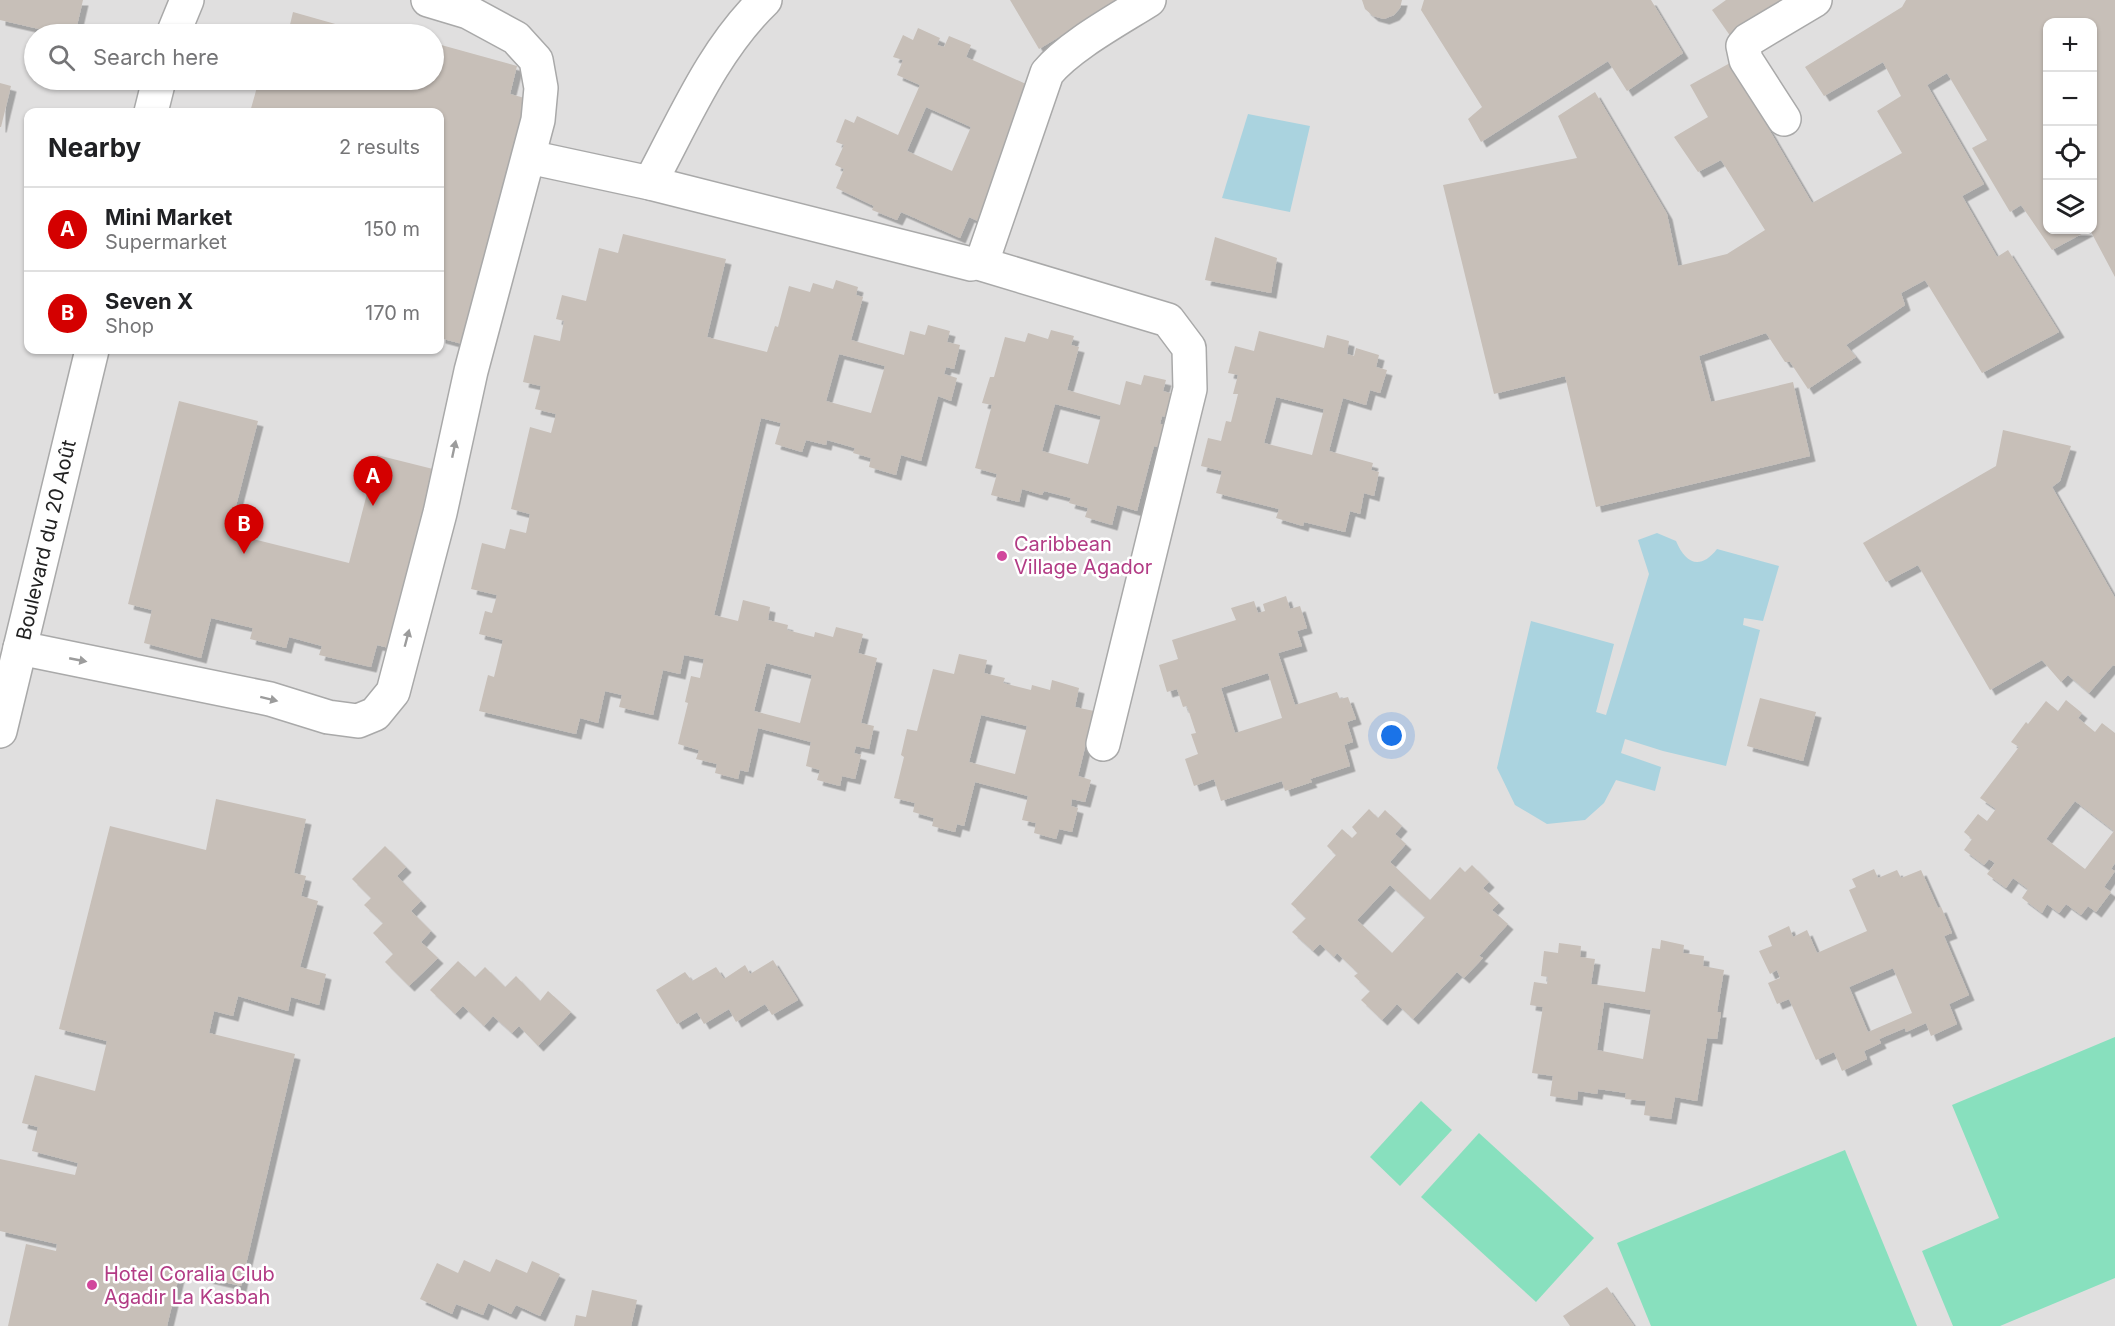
<!DOCTYPE html>
<meta charset="utf-8">
<style>
:root{--surface:#fff;--page:#f2f2f2;--text:#202124;--muted:#757577;--line:#e0e0e0;--accent:#d40000}
body{margin:0;font-family:Inter,sans-serif;background:var(--page);color:var(--text)}
.controls{position:absolute;right:18px;top:18px;display:grid;overflow:hidden;border-radius:12px;box-shadow:0 2px 4px #0004}
.controls button{width:54px;height:54px;display:grid;place-items:center;padding:0;border:0;border-bottom:2px solid var(--line);background:var(--surface);color:var(--text);font:30px sans-serif}
.you{position:absolute;left:1392px;top:736px;width:21px;height:21px;margin:-15px;border:4px solid #fff;border-radius:50%;background:#1a73e8;box-shadow:0 0 0 9px #1a73e833}
.badge{display:grid;place-items:center;width:39px;height:39px;border-radius:50%;background:var(--accent);color:#fff;font-size:20px;font-weight:700}
.pin{position:absolute;translate:-50% -50px;filter:drop-shadow(0 2px 3px #0008)}
.pin::after{content:'';position:absolute;top:32px;width:21px;height:18px;background:inherit;clip-path:polygon(0 0,100% 0,50% 100%)}
.list{margin:0;padding:0;list-style:none}
h2{display:flex;justify-content:space-between;align-items:center;height:78px;margin:0;padding:0 24px;font-size:26px}
h2 small{font-size:20px;font-weight:400;color:var(--muted)}
.list li{display:grid;grid-template-columns:39px 1fr auto;gap:18px;align-items:center;box-sizing:border-box;height:84px;padding:0 24px;border-top:2px solid var(--line)}
.list b{display:block;font-size:22px;white-space:nowrap}
.list p{margin:0;font-size:20px;white-space:nowrap;color:var(--muted)}
.list em{font-size:20px;font-style:normal;color:var(--muted)}
.icon{flex:none;width:33px;height:33px;fill:none;stroke:currentColor;stroke-width:2;stroke-linecap:round;stroke-linejoin:round}
.map{position:relative;flex:none;width:2115px;height:1326px;overflow:hidden}
.search{position:absolute;background:var(--surface);box-shadow:0 2px 4px #0004;left:24px;top:24px;width:420px;height:66px;display:flex;align-items:center;gap:15px;box-sizing:border-box;padding:0 21px;border-radius:33px;color:var(--muted);font-size:22px}
.panel{position:absolute;background:var(--surface);box-shadow:0 2px 4px #0004;left:24px;top:108px;width:420px;height:246px;border-radius:12px}
.map>svg:first-child{display:block}
.residential{fill:#e0dfdf;fill-rule:evenodd}
.pitch{fill:#88e0be}
.water{fill:#aad3df}
.building{fill:#c7bfb8;fill-rule:evenodd;filter:url(#shadow)}
.lines{fill:none;stroke-linecap:round;stroke-linejoin:round}
.minor-casing{stroke:#a9a9a9;stroke-width:36}
.minor{stroke:#fff;stroke-width:33}
.oneway{fill:#9c9c9c}
.hotel-dot{fill:#d1479c;stroke:#fff;stroke-width:2}
.labels{text-anchor:middle;dominant-baseline:central;stroke-width:5;stroke-linejoin:round;paint-order:stroke}
.street-label{font-size:20px;fill:#222;stroke:#fff}
.hotel-label{font-size:20px;fill:#b23c85;stroke:#fff;text-anchor:start}
</style>
<div class="map">
<svg width="2115" height="1326" viewBox="0 0 2115 1326">
<defs>
<filter id="shadow"><feDropShadow dx="5.5" dy="5.5" stdDeviation="0" flood-color="#0004"/></filter>
</defs>
<rect width="100%" height="100%" fill="#f2efe9"/>
<!-- residential -->
<path class="residential" d="M0,0h2115v1326h-2115zM2048,22h44v208h-44zM34,34h400v46h-400zM28,112h412v238h-412z"/>
<!-- pitch -->
<g class="pitch">
<path d="M2115,1037v241l-115,48h-47l-31,-75 77,-33 -47,-113z"/>
<path d="M1421,1101l31,29 -52,56 -30,-29z"/>
<path d="M1479,1133l115,105 -58,64 -115,-105z"/>
<path d="M1845,1150l72,176h-266l-34,-83z"/>
</g>
<!-- water -->
<g class="water">
<path d="M1248,114l62,12 -20,86 -68,-14z"/>
<path d="M1657,533l19,8c9,22 24,30 41,8l62,17 -16,55 -19,-3 -1,7 17,5 -34,136 -63,-15 -38,-12 -4,14 40,14 -6,24 -39,-11 -12,23 -19,17 -38,4 -32,-19 -18,-37 34,-147 83,23 -18,68 10,3 43,-141 -11,-34z"/>
</g>
<!-- building -->
<g class="building">
<path d="M0,0h83l-8,34h-14l-61,-14z"/>
<path d="M1010,0h116l-55,56 -12,-19 -20,12z"/>
<path d="M1362,0h40l-2,8 -6,7 -10,4 -11,-3 -8,-7z"/>
<path d="M1424,0h227l32,53 -56,38 -19,-30 -127,81 -13,-23 14,-12 -61,-97z"/>
<path d="M1726,0h58l-53,37 -19,-27z"/>
<path d="M1906,0h209v277l-25,-47h2v-208h-44v208h41l-37,20 -31,-45 -11,7 -38,-64 15,-8 -40,-67 -20,12 57,99 -22,12 35,61 11,-7 51,82 -77,41 -57,-93 -24,13 4,12 -59,40 10,12 -48,32 -18,-27h-5l-19,-29 -67,23 12,46 82,-20 17,74 -214,51 -31,-131 -71,18 -51,-209 134,-27 -19,-42 37,-24 72,122 11,52 49,-12 38,-24 -44,-70 -23,12 -24,-35 34,-20 -18,-32 40,-22 82,140 90,-50 -25,-42 24,-15 -18,-34 -59,34 -19,-29 97,-60z"/>
<path d="M293,12l74,21v1h-96l1,-5 16,4z"/>
<path d="M918,28l22,10 -3,7 7,2 5,-11 22,9 -5,12 60,27 -8,19 18,8 -32,37 -11,25 4,3 -8,50 -20,-9 -9,21 -59,-26 -4,8 -25,-10 2,-4 -38,-18 8,-19 -9,-4 9,-20 -8,-3 9,-23 9,4 3,-7 41,19 22,-50 -23,-10 6,-15 -10,-3 10,-22 10,5zM926,107l45,20 -19,44 -45,-20z"/>
<path d="M434,43l83,23 -7,28 22,6 -66,245 -26,-7v-226h-190l9,-32h175z"/>
<path d="M0,83l11,3 -10,41h-1z"/>
<path d="M623,234l103,25 -19,78 60,15 8,-26 3,1 11,-41 21,6 3,-9 20,6 3,-9 22,7 -2,8 7,2 -12,43 53,15 6,-24 15,4 3,-10 22,6 -3,11 13,3 -6,24 -8,-2 -2,7 13,4 -6,23 -13,-5 -17,65 -20,-6 -5,20 -27,-8 2,-9 -18,-5 2,-5 -28,-8 -1,5 -20,-5 -4,12 -27,-8 6,-21 -20,-5 -47,197 24,6 5,-21 27,7 -2,13 20,5 -1,5 27,7 1,-5 18,5 3,-10 27,7 -5,19 19,5 -16,65 13,3 -5,23 -13,-3 -2,7 7,2 -6,24 -13,-3 -2,10 -23,-6 3,-10 -14,-4 5,-24 -53,-14 -10,44 -8,-2 -2,9 -23,-6 2,-9 -21,-5 3,-9 -21,-6 10,-41 -3,-1 6,-26 9,2 4,-19 -20,-4 -4,19 -17,-4 -10,45 -34,-8 3,-12 -17,-4 -7,32 -18,-5 -4,16 -97,-23 9,-36 6,2 9,-37 -24,-6 6,-23 7,2 5,-18 -26,-6 11,-46 23,6 5,-20 16,4 4,-19 -19,-5 19,-82 21,6 5,-19 -21,-5 6,-23 -18,-4 11,-47 26,6 4,-20 -8,-2 6,-24 24,6 13,-53 19,5zM839,354l46,12 -14,47 -45,-12zM766,663l46,12 -12,48 -46,-12z"/>
<path d="M1215,237l62,21 -6,35 -66,-13z"/>
<path d="M1051,330l23,6 -3,9 8,2 -12,43 53,15 6,-24 15,4 3,-10 22,5 -3,11 13,4 -6,23 -8,-2 -2,8 13,3 -6,23 -13,-4 -17,65 -20,-6 -5,20 -27,-8 3,-9 -19,-5 2,-5 -27,-7 -2,4 -20,-6 -3,13 -28,-7 6,-21 -22,-6 17,-63 -10,-2 8,-26h4l11,-40 20,5 3,-9 20,6zM1055,404l46,12 -13,48 -46,-13z"/>
<path d="M1259,331l65,17 3,-13 22,6 -2,13 7,2 2,-8 23,7 -3,12 11,3 -7,23 -10,-3 -4,15 -23,-7 -14,53 44,12 -2,7 8,2 -5,24 -10,-3 -4,21 -10,-3 -5,21 -41,-10 -1,4 -27,-8 3,-9 -63,-16 6,-22 -21,-5 7,-28 13,3 5,-20 5,1 7,-28h-5l5,-19 -10,-2 7,-27 19,5zM1276,397l48,12 -12,46 -48,-12z"/>
<path d="M179,401l79,20 -29,112 120,30 28,-108 64,16 -44,179 -20,-5 -6,22 -52,-12 3,-9 -33,-9 -3,11 -36,-9 3,-11 -42,-10 -10,40 -57,-15 8,-33 -24,-6z"/>
<path d="M2003,430l68,16 -11,35 -8,6 63,111v68l-2,-1 -24,28 -21,-18 -7,7 -19,-22 -52,30 -72,-125 -32,17 -23,-39 133,-77z"/>
<path d="M1286,596l4,13 10,-3 7,22 -10,3 5,15 -24,7 17,52 42,-13 3,7 8,-2 8,22 -9,3 6,20 -9,3 6,21 -40,13 2,3 -27,9 -3,-10 -61,20 -7,-22 -20,7 -9,-27 13,-5 -7,-20 5,-1 -9,-27 -4,1 -6,-18 -10,3 -8,-27 19,-6 -6,-19 64,-20 -5,-12 23,-7 4,12 7,-2 -2,-7zM1268,673l14,45 -47,15 -14,-45z"/>
<path d="M959,654l28,6 -3,13 21,5 -2,5 28,7 1,-5 18,5 2,-10 27,8 -4,19 19,4 -16,65 13,4 -6,22 -13,-3 -1,7 7,2 -6,24 -13,-3 -3,10 -22,-6 2,-10 -14,-3 6,-24 -53,-14 -11,44 -7,-2 -2,8 -23,-6 2,-8 -21,-6 2,-9 -21,-5 10,-41 -3,-2 6,-26 10,2 16,-62 21,5zM981,715l46,11 -12,48 -46,-12z"/>
<path d="M1760,698l56,14 -13,49 -56,-15z"/>
<path d="M2066,700l16,13 -4,5 17,14 7,-9 13,10v130l-4,6 4,2 -11,16 7,5 -15,20 -8,-6 -7,9 -15,-11 -7,9 -12,-9 -5,9 -20,-15 6,-9 -15,-11 -7,10 -19,-14 8,-11 -6,-4 -5,6 -20,-15 8,-11 -8,-7 14,-18 9,7 9,-12 -16,-11 39,-51 -8,-5 15,-20 2,2 18,-23 12,10zM2075,801l39,30 -29,38 -39,-30z"/>
<path d="M216,799l90,20 -12,54 12,3 -5,20 17,5 -18,66 26,7 -7,31 -28,-8 -3,14 -50,-15 -5,20 -19,-5 -5,22 86,21 -54,232 -61,-14 -13,54h-159l18,-82 30,7 1,-7 -57,-13v-72l75,16 3,-12 -46,-12 6,-24 -16,-4 13,-48 60,16 12,-50 -48,-12 51,-203 96,24z"/>
<path d="M1369,809l9,9 7,-8 17,16 -7,8 11,10 -16,18 40,38 30,-33 5,5 7,-7 17,17 -6,6 16,15 -7,7 16,14 -29,32 4,2 -19,20 -7,-6 -44,47 -16,-15 -15,16 -21,-20 9,-9 -16,-15 4,-3 -21,-20 -3,4 -14,-13 -7,7 -21,-19 14,-14 -15,-14 45,-49 -9,-9 15,-17 10,9 5,-5 -5,-6zM1390,885l35,32 -33,36 -35,-33z"/>
<path d="M385,846l21,21 -9,9 24,25 -10,10 20,20 -10,11 17,16 -29,28 -24,-24 8,-8 -20,-21 10,-10 -19,-18 7,-7 -19,-19z"/>
<path d="M1874,869l4,9 19,-8 4,8 20,-8 17,38 3,-1 11,26 -8,3 25,59 -20,9 8,20 -26,12 -5,-13 -20,9 -1,-4 -26,11 2,4 -17,8 3,8 -25,12 -8,-19 -18,8 -27,-61 -12,5 -9,-21 12,-5 -3,-8 -7,4 -11,-23 13,-5 -4,-10 21,-10 4,11 14,-7 10,23 50,-22 -18,-41 7,-3 -4,-8zM1893,968l19,45 -44,19 -19,-45z"/>
<path d="M1661,940l23,5 -1,8 21,3 -1,10 21,4 -7,42h4l-4,27 -10,-1 -10,63 -22,-4 -4,22 -27,-4 2,-14 -21,-2 1,-6 -28,-4 -1,5 -19,-3 -1,9 -27,-4 3,-20 -21,-3 11,-66 -13,-2 4,-23 13,2 1,-7 -7,-1 3,-25 14,2 1,-10 22,3 -1,11 15,2 -4,25 54,8 7,-44 8,1zM1604,1002l47,8 -8,49 -46,-9z"/>
<path d="M773,960l25,40 -26,15 -7,-11 -29,18 -7,-13 -25,15 -7,-12 -20,12 -21,-34 29,-18 7,9 24,-14 8,12 21,-14 5,9z"/>
<path d="M458,961l17,16 10,-10 20,20 11,-11 24,25 8,-10 23,21 -33,34 -19,-20 -7,7 -19,-17 -9,10 -21,-20 -8,8 -25,-24z"/>
<path d="M496,1259l31,14 5,-12 28,13 -20,42 -24,-11 -5,9 -23,-11 -5,12 -27,-11 -4,10 -32,-15 17,-36 21,10 6,-13 26,12z"/>
<path d="M1607,1287l27,39h-64l-7,-10z"/>
<path d="M592,1290l45,10 -6,26h-57l2,-11 10,2z"/>
</g>
<g class="lines">
<defs>
<g id="minor">
<path d="M173,34l14,-34"/>
<path d="M151,112l8,-32"/>
<path d="M1784,119l-38,-59 -3,-14 5,-6 67,-40"/>
<path d="M529,157l121,26 321,81 12,-5 64,-186c22,-27 72,-54 102,-73"/>
<path d="M650,183c34,-63 63,-133 115,-183"/>
<path d="M978,263l190,57 21,28 1,41 -87,355"/>
<path d="M20,648l250,51 58,18 30,4 17,-7 18,-22 47,-179 31,-142 67,-251 3,-32 -5,-28 -20,-22 -48,-26 -40,-12"/>
<path d="M0,731l92,-381"/>
</g>
</defs>
<!-- minor casing -->
<use href="#minor" class="minor-casing"/>
<!-- minor -->
<use href="#minor" class="minor"/>
</g>
<!-- one-way arrows -->
<defs><path id="oneway-solid" d="M-6-.8H1V-3.2L6.5 0L1 3.2V.8H-6Z" transform="scale(1.5)"/></defs>
<g class="oneway">
<use href="#oneway-solid" transform="translate(454 449) rotate(-78)"/>
<use href="#oneway-solid" transform="translate(407 638) rotate(-75)"/>
<use href="#oneway-solid" transform="translate(78 660) rotate(11)"/>
<use href="#oneway-solid" transform="translate(269 699) rotate(14)"/>
</g>
<!-- markers -->
<g class="hotel-dot">
<circle cx="1002" cy="556" r="6"/>
<circle cx="92" cy="1285" r="6"/>
</g>
<g class="labels">
<!-- street labels -->
<g class="street-label">
<text transform="translate(46 540) rotate(-77)">Boulevard du 20 Août</text>
</g>
<!-- hotel labels -->
<g class="hotel-label">
<text x="1014" y="544">Caribbean<tspan x="1014" dy="23">Village Agador</tspan></text>
<text x="104" y="1274">Hotel Coralia Club<tspan x="104" dy="23">Agadir La Kasbah</tspan></text>
</g>
</g>
</svg>
<div class="controls">
<button>+</button>
<button>−</button>
<button><svg class="icon" aria-label="locate" viewBox="0 0 24 24"><circle cx="12" cy="12" r="6"/><path d="M12 2v4M12 18v4M2 12h4M18 12h4"/></svg></button>
<button><svg class="icon" aria-label="layers" viewBox="0 0 24 24"><path d="M12 4l9 5-9 5-9-5zM3 14l9 5 9-5"/></svg></button>
</div>
<div class="you"></div>
<div class="pin badge" style="left:373px;top:506px">A</div>
<div class="pin badge" style="left:244px;top:554px">B</div>
<div class="search"><svg class="icon" aria-label="search" viewBox="0 0 24 24"><circle cx="10" cy="10" r="6"/><path d="M15 15l6 6"/></svg>Search here</div>
<section class="panel">
<h2>Nearby<small>2 results</small></h2>
<ul class="list">
<li><span class="badge">A</span><div><b>Mini Market</b><p>Supermarket</p></div><em>150 m</em></li>
<li><span class="badge">B</span><div><b>Seven X</b><p>Shop</p></div><em>170 m</em></li>
</ul>
</section>
</div>
